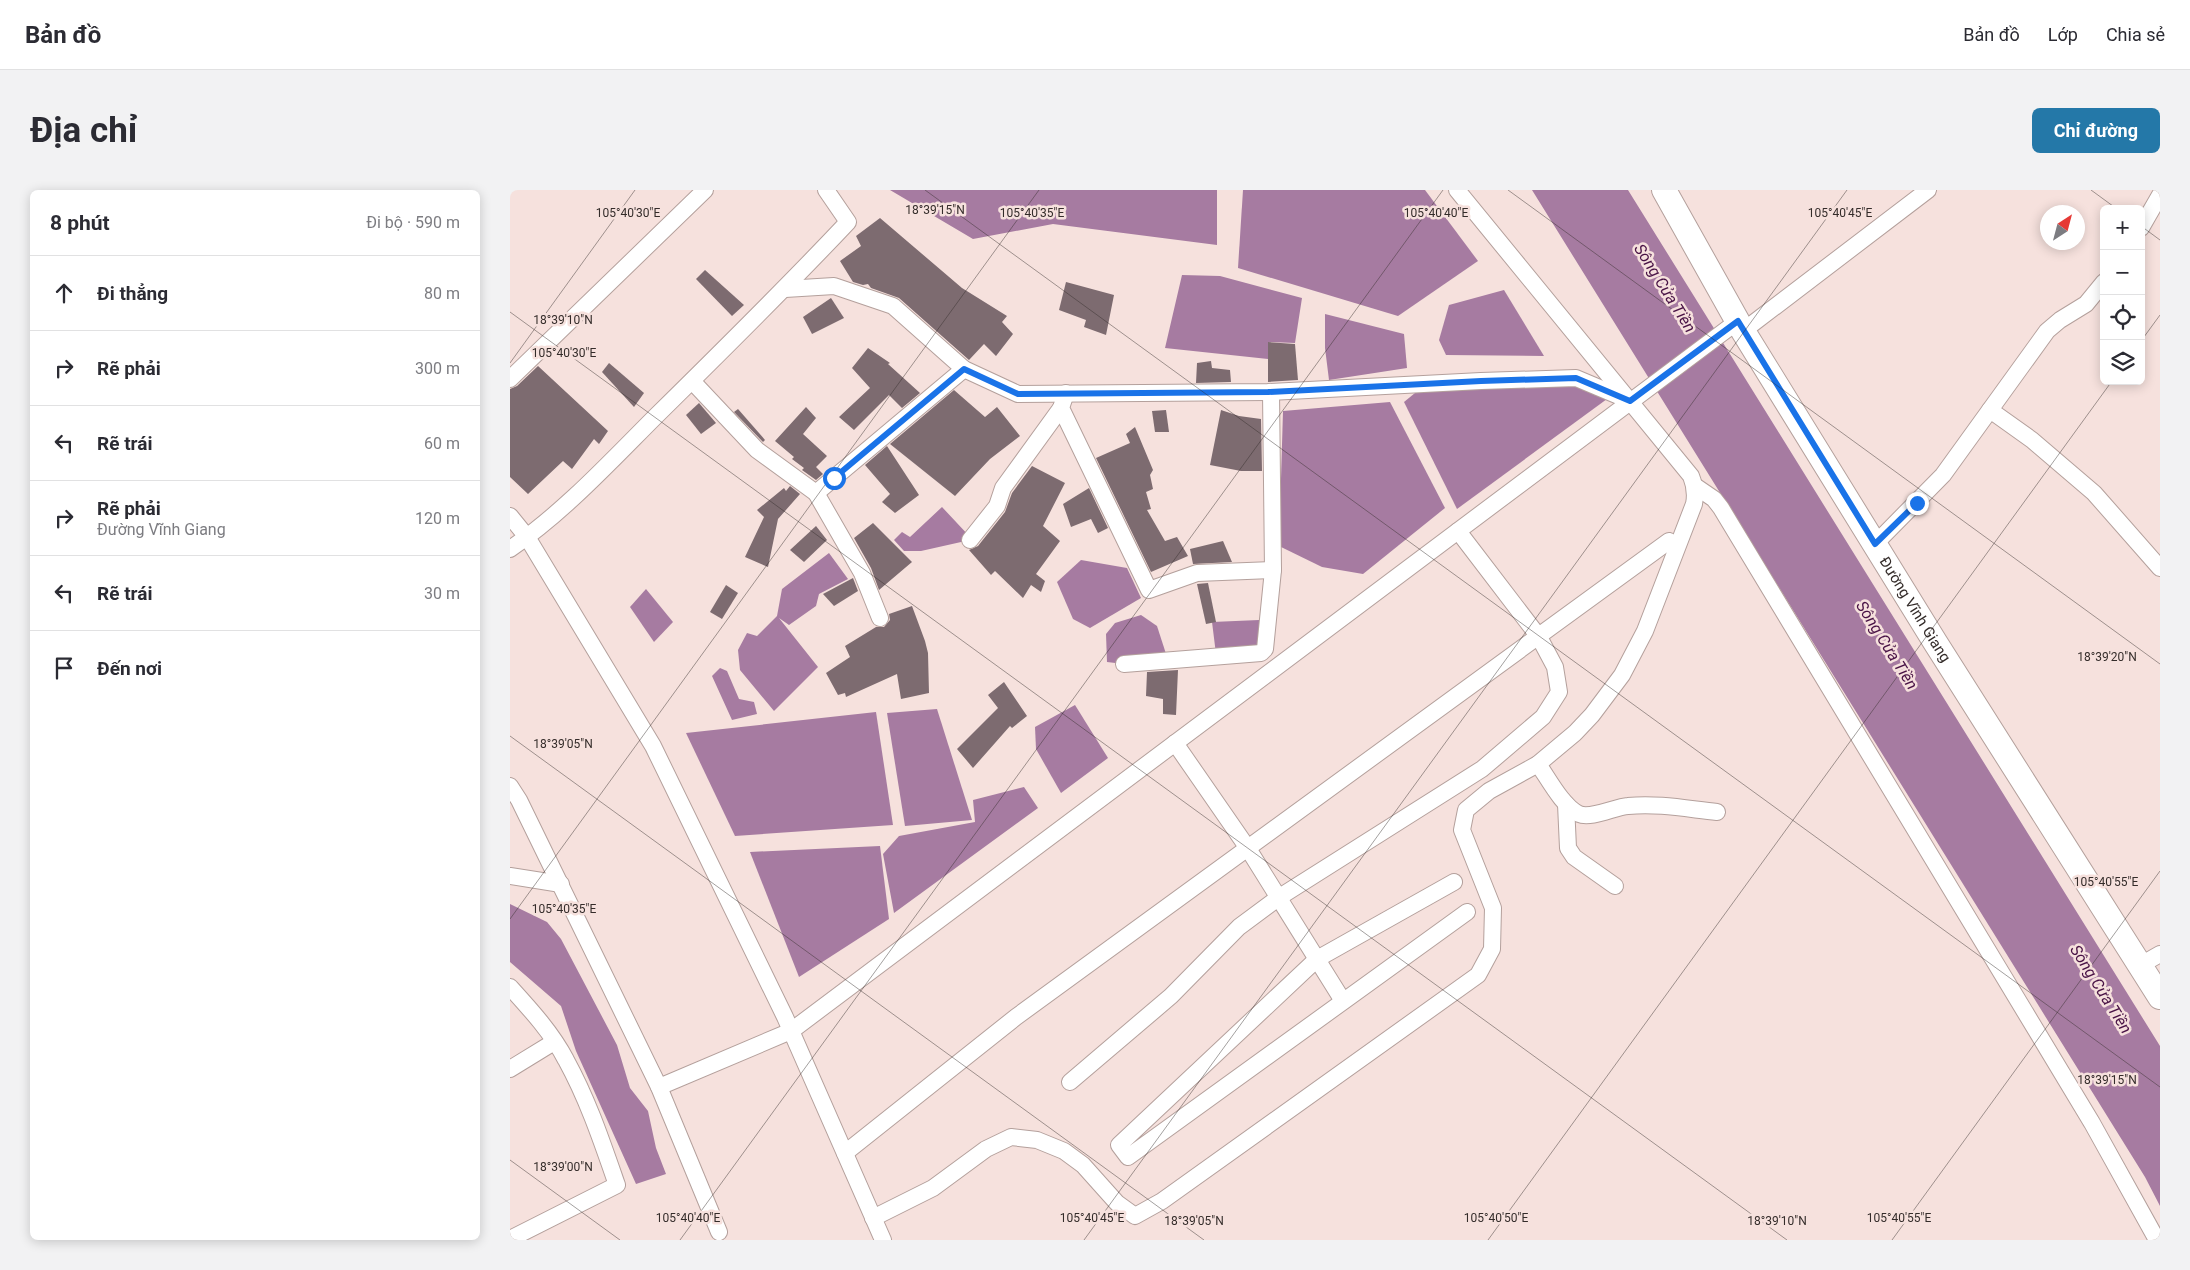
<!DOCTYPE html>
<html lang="vi">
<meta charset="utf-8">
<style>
:root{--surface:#fff;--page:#f2f2f3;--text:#2b2b33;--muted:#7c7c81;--line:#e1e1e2;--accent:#2478a8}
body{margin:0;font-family:Roboto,sans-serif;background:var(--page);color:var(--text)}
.controls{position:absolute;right:15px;top:15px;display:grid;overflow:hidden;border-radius:8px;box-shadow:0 2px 12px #0003}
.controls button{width:45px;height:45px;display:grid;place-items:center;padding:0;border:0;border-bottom:1px solid var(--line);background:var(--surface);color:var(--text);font:25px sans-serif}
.compass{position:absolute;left:1530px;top:15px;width:45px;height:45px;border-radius:50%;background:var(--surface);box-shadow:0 2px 12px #0003;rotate:36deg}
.stop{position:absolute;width:15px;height:15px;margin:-11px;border:4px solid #1a73e8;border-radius:50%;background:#fff}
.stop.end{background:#1a73e8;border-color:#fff;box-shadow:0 1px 5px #0008}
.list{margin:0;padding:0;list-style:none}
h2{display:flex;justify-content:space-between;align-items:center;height:65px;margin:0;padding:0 20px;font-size:21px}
h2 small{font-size:16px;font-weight:400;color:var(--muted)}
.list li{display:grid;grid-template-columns:32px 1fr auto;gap:15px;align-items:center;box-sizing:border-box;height:75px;padding:0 20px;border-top:1px solid var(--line)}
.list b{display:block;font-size:19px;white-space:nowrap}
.list p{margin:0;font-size:16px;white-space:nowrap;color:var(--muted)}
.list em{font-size:16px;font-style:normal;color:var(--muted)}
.icon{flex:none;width:28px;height:28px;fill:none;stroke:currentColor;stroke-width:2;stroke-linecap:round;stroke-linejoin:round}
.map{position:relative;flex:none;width:1650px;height:1050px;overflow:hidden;border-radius:8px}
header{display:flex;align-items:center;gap:30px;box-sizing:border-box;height:70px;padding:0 25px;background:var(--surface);border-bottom:1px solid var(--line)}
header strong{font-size:24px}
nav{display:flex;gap:28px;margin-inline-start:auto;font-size:18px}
.intro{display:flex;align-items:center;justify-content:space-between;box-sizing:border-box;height:120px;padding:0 30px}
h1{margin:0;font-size:35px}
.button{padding:12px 22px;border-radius:8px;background:var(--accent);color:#fff;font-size:18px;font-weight:700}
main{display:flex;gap:30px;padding:0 30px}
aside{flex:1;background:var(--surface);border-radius:8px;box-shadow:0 2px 12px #0003}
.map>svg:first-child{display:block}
.water{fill:#a67ba1}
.building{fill:#7d6b70}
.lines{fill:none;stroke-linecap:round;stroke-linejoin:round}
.street-casing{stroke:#b4a09c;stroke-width:18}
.secondary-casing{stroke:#b4a09c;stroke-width:26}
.street{stroke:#fff;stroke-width:16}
.secondary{stroke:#fff;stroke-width:24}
.route{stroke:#1a73e8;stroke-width:6}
.ticks{fill:none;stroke:#342c2a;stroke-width:1;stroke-opacity:0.45}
.labels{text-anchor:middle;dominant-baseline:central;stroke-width:5;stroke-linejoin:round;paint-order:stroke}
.street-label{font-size:15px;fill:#342c2a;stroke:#f6e1dd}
.water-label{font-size:16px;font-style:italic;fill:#481245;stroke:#f6e1dd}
.ticks-label{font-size:12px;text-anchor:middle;fill:#342c2a;stroke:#f6e1dd;stroke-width:5;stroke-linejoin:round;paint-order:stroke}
</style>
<header>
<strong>Bản đồ</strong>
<nav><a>Bản đồ</a><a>Lớp</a><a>Chia sẻ</a></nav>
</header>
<div class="intro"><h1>Địa chỉ</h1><a class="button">Chỉ đường</a></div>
<main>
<aside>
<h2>8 phút<small>Đi bộ · 590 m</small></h2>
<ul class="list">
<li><svg class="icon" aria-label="ahead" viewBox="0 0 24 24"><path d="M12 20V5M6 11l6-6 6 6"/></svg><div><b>Đi thẳng</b></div><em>80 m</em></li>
<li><svg class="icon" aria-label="right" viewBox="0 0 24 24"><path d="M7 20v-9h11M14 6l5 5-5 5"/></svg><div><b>Rẽ phải</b></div><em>300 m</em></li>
<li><svg class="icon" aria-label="left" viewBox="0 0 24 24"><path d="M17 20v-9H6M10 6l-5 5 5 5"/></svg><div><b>Rẽ trái</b></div><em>60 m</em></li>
<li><svg class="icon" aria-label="right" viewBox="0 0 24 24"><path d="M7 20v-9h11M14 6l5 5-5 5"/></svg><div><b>Rẽ phải</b><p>Đường Vĩnh Giang</p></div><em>120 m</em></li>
<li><svg class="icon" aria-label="left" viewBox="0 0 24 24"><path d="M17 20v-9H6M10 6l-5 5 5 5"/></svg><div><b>Rẽ trái</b></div><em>30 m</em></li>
<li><svg class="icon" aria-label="arrive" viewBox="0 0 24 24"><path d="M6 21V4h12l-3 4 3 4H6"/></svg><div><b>Đến nơi</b></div></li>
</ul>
</aside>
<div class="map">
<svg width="1650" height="1050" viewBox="0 0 1650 1050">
<rect width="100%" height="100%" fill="#f6e1dd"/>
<!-- water -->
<g class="water">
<path d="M380,0h327v55l-164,-21 -80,15z"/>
<path d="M733,0h182l53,71 -80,55 -160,-48z"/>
<path d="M1022,0h96l532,856v160l-15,-29z"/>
<path d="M672,85l38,1 82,22 -7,45 -26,-1 -1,17 -103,-11z"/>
<path d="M994,100l40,66 -98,-1 -7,-15 10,-35z"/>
<path d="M815,124l79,20 3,34 -78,12 -4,-32z"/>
<path d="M1013,193l53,1 31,15 -150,110 -53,-107 11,-9z"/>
<path d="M880,212l55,106 -82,66 -41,-7 -43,-21 4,-135z"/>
<path d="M432,317l29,31 -1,2 -49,11h-17l-10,-11 8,-8 8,5z"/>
<path d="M319,363l19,26 -29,15 -3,12 -27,19 -10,-7 39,49 -44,44 -34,-41 -2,-20 9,-17 10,3 20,-20 5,-27z"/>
<path d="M571,370l46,8 14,30 -51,30 -17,-9 -16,-37z"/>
<path d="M136,399l27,33 -19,20 -24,-35z"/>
<path d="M631,425l16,11 11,34 -44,4 -17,-2 -1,-28 9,-11z"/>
<path d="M749,430l4,15 -6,12 -41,7 -4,-32z"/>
<path d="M210,478l7,3 12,28 15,3 3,12 -25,6 -20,-44z"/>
<path d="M565,515l33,53 -47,35 -25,-44 -1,-22z"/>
<path d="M427,519l35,111 -67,6 -18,-113z"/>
<path d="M366,522l17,113 -158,11 -49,-103z"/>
<path d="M514,597l14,21 -144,105 -11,-59 16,-18 76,-14 -2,-22z"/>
<path d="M370,656l9,73 -90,58 -49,-125z"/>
<path d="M0,714l37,18 14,17 56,106 13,43 18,23 8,37 10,26 -30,10 -60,-133 -15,-45 -51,-44z"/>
</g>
<!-- building -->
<g class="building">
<path d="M370,28l82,70 45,28 -5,6 11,12 -17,22 -12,-12 -15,16 -70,-62 -28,-10 -3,-4 -5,1 -10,-3 -13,-21 21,-15 -5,-10z"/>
<path d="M195,80l39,35 -12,11 -36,-37z"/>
<path d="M556,92l48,13 -8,40 -22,-8 2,-7 -27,-10z"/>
<path d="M321,108l13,20 -32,16 -9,-17z"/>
<path d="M758,152l27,2 3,36 -30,2z"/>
<path d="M358,158l22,15 -2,1 32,29 -18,15 -13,-13 -35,35 -15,-13 31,-29 -18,-20z"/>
<path d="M701,171l1,7 18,2 1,12 -35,1 1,-20z"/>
<path d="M99,173l35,30 -10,14 -32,-35z"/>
<path d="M28,176l70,65 -9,13 -5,-5 -22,30 -9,-8 -35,33 -18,-17v-88l7,-3z"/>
<path d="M444,200l31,27 12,-10 23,29 -30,23 -35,37 -65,-52z"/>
<path d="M189,213l17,20 -15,11 -15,-19z"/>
<path d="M296,217l10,11 -13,16 24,22 -11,11 7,7 -7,6 -14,-10 2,-2 -12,-9 2,-2 -19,-16z"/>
<path d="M228,219l27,31 -2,2 -29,-30z"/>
<path d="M656,220l3,22h-14l-3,-21z"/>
<path d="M711,220l18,6 22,3 1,52h-21l-31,-6z"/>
<path d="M625,237l18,43 -3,5 3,14 -7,3 5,17 -4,1 18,31 12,-4 11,19 -37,16 -55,-114 34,-15 -4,-9z"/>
<path d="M377,256l32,49 -24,18 -13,-11 8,-8 -25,-29z"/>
<path d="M522,276l33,17 -22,43 17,15 -24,33 9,7 -4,11 -10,-7 -8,13 -28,-27 -4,4 -22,-25 9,-4 27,-34 7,-19z"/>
<path d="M280,296l10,8 -22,25 -10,48 -23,-10 19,-40 -7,-7 27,-22 2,3z"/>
<path d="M579,298l19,40 -10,5 -7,-14 -20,8 -8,-23z"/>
<path d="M363,333l39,39 -33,28 -8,-22 -17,-30z"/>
<path d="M306,336l11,14 -23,22 -14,-12z"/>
<path d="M713,351l9,21 -39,2 -3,-15z"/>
<path d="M343,388l5,13 -24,15 -11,-12z"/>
<path d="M698,393l8,39 -10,2 -9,-40z"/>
<path d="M216,395l12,8 -16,26 -12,-7z"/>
<path d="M402,416l13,35 3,12 1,40 -28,6 -4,-25 -51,23 -1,-4 -7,2 -12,-22 24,-16 -5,-11 31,-19h8l6,-7 -1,-6z"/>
<path d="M668,480l-2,45 -13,-1v-15l-17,-3 1,-24z"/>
<path d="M494,492l23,34 -15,12 -2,-2 -37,42 -16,-19 41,-41 -10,-13z"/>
</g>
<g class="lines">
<defs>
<g id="street">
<path d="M1631,38l19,-33"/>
<path d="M275,99l49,-3 59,20 71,63 54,25 250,-2 213,-11 95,-3 52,22"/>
<path d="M1233,141l185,-141"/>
<path d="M0,189l195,-189"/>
<path d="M182,191l65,69 59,43 46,80 18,45"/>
<path d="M556,203l-5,15 88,182 48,-17 76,-3"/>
<path d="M1480,220l42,30 62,53 66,75"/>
<path d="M1185,296l19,13 7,9 371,615 65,117"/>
<path d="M306,303l148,-124"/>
<path d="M0,326l17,21 126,209 132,271 98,223"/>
<path d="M460,350l27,-34 6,-18 58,-80"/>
<path d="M1365,354l68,-69 104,-144 13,-11 26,-16 18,-22"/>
<path d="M0,359c54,-37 100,-87 146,-133 65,-64 130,-128 192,-194l-22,-32"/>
<path d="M614,474l137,-11 4,-4 8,-79 -2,-178"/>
<path d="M665,553l72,104 96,154"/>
<path d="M1028,574c10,14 25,43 41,50 12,5 36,-7 49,-8 30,-3 60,3 89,6"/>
<path d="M0,596l9,14 140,287 60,145"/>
<path d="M1056,614l2,44 6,9 41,29"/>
<path d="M0,686l51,8"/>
<path d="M944,692l-137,77 -198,186 9,12 339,-245"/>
<path d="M1629,776l21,-12"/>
<path d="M0,797c20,22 42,46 56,73 22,40 36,82 51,125l-107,54"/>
<path d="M0,879l44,-27"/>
<path d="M560,892l101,-86 68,-69 39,-29 204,-129 61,-52 16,-25 -4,-25 -16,-30 -81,-106"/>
<path d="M149,897l132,-56 947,-710"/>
<path d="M335,963l171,-136 653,-476"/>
<path d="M363,1028l60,-30 53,-39 25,-12 26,3 27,11 19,14 34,38 18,13 27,-15 316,-226 14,-26 1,-41 -31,-78 4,-20 23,-19 49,-27 37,-31 17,-18 30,-40 23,-44 49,-127c2,-10 1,-18 -3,-28l-234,-286"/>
</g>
<g id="secondary">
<path id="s1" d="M1154,0l79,141 192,311 225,355"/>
</g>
</defs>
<!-- street casing -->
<use href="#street" class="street-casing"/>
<!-- secondary casing -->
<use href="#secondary" class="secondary-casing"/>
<!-- street -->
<use href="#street" class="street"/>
<!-- secondary -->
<use href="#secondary" class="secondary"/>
</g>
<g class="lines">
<!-- route -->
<path class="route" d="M324,288l130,-109 54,25 250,-2 213,-11 95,-3 54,23 108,-80 137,223 42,-41"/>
</g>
<!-- ticks -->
<path class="ticks" d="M415,0l1235,897M998,0l652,474M1581,0l26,19M1631,36l19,14M0,122l1277,928M1631,151l19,-26M0,173l125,-173M0,546l694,504M0,729l529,-729M0,970l110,80M170,1050l763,-1050M574,1050l763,-1050M978,1050l624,-859M1382,1050l268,-369"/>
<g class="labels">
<!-- street labels -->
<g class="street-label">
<text stroke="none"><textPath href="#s1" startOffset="489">Đường Vĩnh Giang</textPath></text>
</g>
<!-- water labels -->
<g class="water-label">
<text transform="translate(1155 98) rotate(58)">Sông Cửa Tiền</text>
<text transform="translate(1377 455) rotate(58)">Sông Cửa Tiền</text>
<text transform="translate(1591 799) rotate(58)">Sông Cửa Tiền</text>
</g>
</g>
<g class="ticks-label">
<text x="425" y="24">18°39'15"N</text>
<text x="118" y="27">105°40'30"E</text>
<text x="522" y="27">105°40'35"E</text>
<text x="926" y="27">105°40'40"E</text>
<text x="1330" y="27">105°40'45"E</text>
<text x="53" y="134">18°39'10"N</text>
<text x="54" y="167">105°40'30"E</text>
<text x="1597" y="471">18°39'20"N</text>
<text x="53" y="558">18°39'05"N</text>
<text x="1596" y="696">105°40'55"E</text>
<text x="54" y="723">105°40'35"E</text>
<text x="1597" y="894">18°39'15"N</text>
<text x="53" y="981">18°39'00"N</text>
<text x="178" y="1032">105°40'40"E</text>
<text x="582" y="1032">105°40'45"E</text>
<text x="986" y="1032">105°40'50"E</text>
<text x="1389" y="1032">105°40'55"E</text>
<text x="684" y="1035">18°39'05"N</text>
<text x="1267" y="1035">18°39'10"N</text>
</g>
</svg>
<div class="controls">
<button>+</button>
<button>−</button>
<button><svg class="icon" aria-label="locate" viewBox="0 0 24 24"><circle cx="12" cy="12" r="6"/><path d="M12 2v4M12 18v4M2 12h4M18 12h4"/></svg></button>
<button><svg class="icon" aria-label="layers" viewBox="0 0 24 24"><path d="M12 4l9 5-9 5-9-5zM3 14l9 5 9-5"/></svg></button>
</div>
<svg class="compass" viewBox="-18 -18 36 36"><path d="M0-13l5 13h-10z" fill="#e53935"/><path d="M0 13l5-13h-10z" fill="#7c7c81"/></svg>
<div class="stop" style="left:324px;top:288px"></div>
<div class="stop end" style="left:1407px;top:313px"></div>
</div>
</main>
